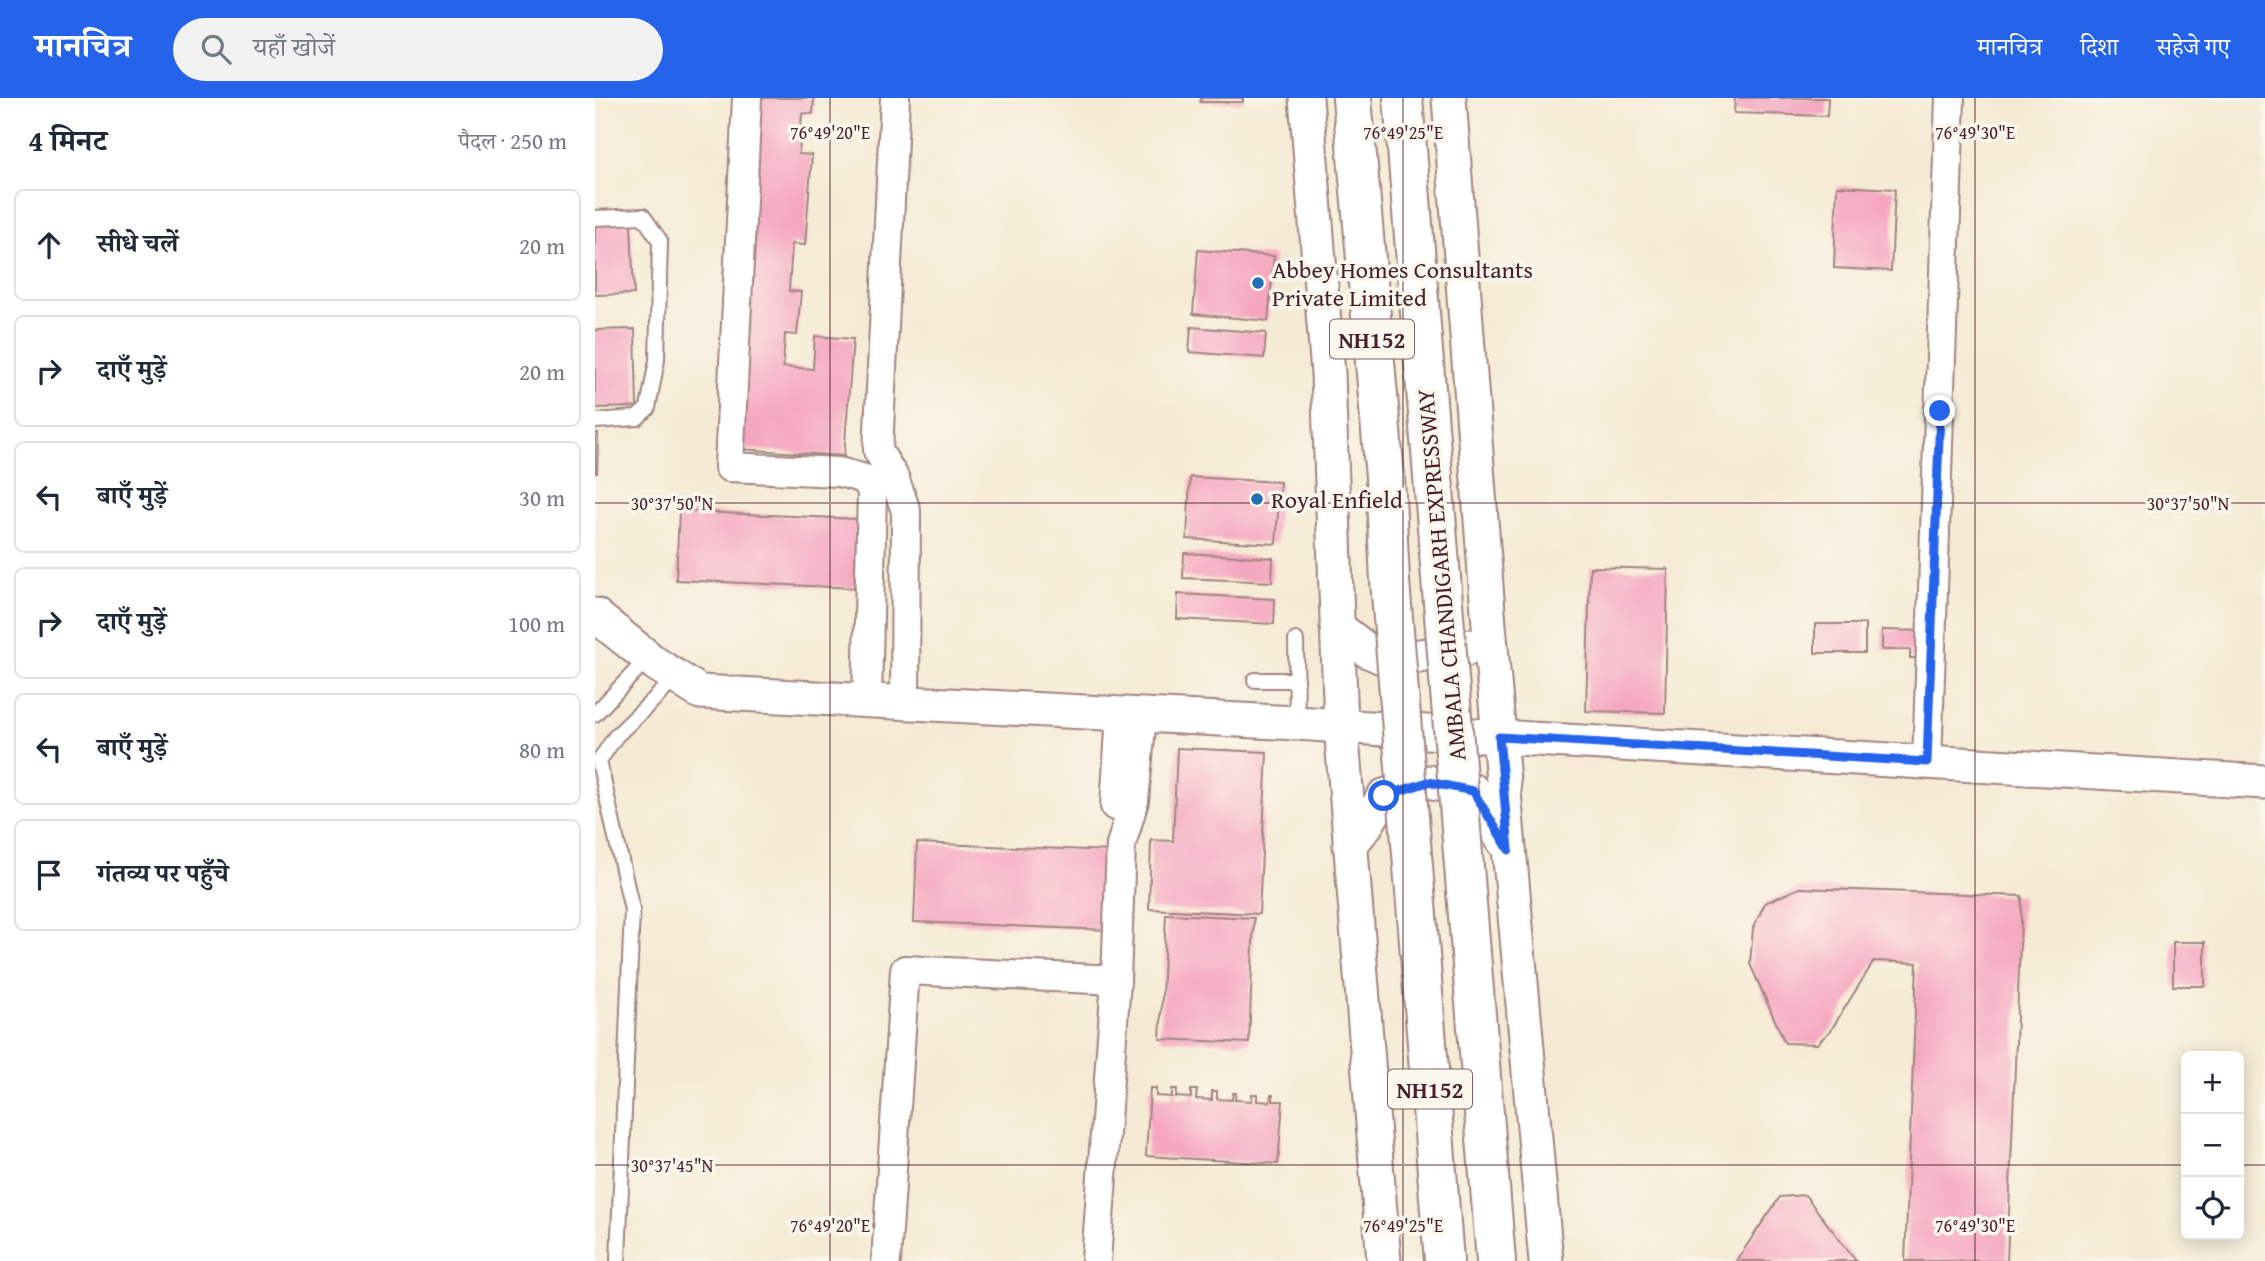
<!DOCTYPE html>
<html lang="hi">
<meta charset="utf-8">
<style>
:root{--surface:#fff;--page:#f2f2f3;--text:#1f2937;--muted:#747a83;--line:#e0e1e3;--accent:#2563eb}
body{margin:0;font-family:"Gentium Book Plus","Noto Serif Devanagari",serif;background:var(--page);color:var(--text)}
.controls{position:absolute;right:21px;bottom:21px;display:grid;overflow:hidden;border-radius:10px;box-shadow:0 4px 18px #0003}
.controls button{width:63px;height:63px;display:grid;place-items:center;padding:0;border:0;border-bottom:2px solid var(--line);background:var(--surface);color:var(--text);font:35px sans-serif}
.stop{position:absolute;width:21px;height:21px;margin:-16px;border:5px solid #2563eb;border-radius:50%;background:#fff}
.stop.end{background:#2563eb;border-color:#fff;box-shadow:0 2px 7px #0008}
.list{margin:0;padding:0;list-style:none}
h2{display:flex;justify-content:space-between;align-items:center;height:91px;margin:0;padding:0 28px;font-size:30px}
h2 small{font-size:23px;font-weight:400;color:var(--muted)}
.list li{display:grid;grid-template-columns:46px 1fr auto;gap:21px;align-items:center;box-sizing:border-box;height:112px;margin:0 14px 14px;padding:0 14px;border:2px solid var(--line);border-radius:10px}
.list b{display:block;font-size:26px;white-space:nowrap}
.list em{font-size:23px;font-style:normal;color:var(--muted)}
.icon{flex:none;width:38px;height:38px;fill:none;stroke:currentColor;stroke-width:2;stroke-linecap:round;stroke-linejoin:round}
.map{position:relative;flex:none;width:1670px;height:1163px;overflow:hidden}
header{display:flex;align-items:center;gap:42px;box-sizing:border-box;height:98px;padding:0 35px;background:var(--accent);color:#fff}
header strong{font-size:33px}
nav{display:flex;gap:38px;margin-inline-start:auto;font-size:24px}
.search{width:490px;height:63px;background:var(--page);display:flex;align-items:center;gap:18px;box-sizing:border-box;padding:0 24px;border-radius:38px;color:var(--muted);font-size:26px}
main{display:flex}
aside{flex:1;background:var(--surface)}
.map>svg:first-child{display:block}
.building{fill:#f5a7c0}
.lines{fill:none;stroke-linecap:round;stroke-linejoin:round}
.service-casing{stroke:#a08480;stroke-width:18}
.minor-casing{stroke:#a08480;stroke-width:32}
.tertiary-casing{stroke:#a08480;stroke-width:37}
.trunk-casing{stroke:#a08480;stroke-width:42}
.service{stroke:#fff;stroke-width:14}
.minor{stroke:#fff;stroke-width:28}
.tertiary{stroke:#fff;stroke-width:33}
.trunk{stroke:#fff;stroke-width:38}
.trunk-bridge-casing{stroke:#a08480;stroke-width:42;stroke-linecap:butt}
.trunk-bridge{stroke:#fff;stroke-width:38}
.route{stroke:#2563eb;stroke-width:9}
.ticks{fill:none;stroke:#4a1f2b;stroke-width:2;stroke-opacity:0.45}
.poi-dot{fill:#1f6fb2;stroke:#fbf7ec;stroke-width:2.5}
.labels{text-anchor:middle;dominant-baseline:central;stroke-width:7;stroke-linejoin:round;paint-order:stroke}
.shield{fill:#fbf7ec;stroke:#7f6065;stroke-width:2}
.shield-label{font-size:23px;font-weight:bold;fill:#4a1f2b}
.poi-label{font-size:24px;fill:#4a1f2b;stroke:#fbf7ec;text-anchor:start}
.street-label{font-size:24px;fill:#4a1f2b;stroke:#fbf7ec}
.ticks-label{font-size:18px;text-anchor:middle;fill:#4a1f2b;stroke:#fbf7ec;stroke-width:7;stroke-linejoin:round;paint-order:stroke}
</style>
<header>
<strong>मानचित्र</strong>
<div class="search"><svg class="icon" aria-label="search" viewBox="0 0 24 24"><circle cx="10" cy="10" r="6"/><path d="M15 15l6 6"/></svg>यहाँ खोजें</div>
<nav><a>मानचित्र</a><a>दिशा</a><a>सहेजे गए</a></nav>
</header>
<main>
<aside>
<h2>4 मिनट<small>पैदल · 250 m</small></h2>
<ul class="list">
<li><svg class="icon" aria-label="ahead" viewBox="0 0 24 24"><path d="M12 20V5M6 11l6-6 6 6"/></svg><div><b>सीधे चलें</b></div><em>20 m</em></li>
<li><svg class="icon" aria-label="right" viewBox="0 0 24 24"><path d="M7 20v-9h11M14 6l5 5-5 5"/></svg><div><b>दाएँ मुड़ें</b></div><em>20 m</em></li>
<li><svg class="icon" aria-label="left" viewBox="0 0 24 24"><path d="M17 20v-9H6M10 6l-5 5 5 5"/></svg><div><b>बाएँ मुड़ें</b></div><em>30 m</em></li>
<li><svg class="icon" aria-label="right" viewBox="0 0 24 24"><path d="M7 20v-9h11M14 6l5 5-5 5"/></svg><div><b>दाएँ मुड़ें</b></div><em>100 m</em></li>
<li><svg class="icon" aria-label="left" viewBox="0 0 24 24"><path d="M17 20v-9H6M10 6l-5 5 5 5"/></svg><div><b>बाएँ मुड़ें</b></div><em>80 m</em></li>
<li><svg class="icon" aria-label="arrive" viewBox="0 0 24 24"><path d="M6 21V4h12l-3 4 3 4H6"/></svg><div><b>गंतव्य पर पहुँचे</b></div></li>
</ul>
</aside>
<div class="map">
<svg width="1670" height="1163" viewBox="0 0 1670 1163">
<rect width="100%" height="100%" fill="#fbf7ec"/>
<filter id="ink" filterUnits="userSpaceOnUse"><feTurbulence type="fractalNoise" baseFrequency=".0143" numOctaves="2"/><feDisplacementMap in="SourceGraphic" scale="14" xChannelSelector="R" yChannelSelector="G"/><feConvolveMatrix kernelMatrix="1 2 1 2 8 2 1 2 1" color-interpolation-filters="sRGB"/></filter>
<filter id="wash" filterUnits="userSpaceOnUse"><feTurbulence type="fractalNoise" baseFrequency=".00686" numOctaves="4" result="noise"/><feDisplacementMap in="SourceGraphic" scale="28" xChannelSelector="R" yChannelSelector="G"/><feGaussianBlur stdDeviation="1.57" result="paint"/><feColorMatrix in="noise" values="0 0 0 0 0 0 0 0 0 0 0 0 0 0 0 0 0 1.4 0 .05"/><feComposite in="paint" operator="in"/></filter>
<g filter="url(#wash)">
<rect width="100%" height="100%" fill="#f5ead4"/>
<g id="blocks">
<!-- building -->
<g class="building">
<path d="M162,0h57l-1,16 -11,-1 -3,41 13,1 -7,90 -13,-1 -3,47 12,1 -4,43 -12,-1 -2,33 30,2 2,-33 38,3 -9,117 -104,-7z"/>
<path d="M606,0h42v4h-43z"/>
<path d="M1140,0h93l-1,18 -93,-3z"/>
<path d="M1242,88l58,3 -4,82 -57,-3z"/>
<path d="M36,125l3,71 -39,1v-71z"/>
<path d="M603,152l76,6 -6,65 -75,-7z"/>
<path d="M596,229l75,6 -2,25 -75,-6z"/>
<path d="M40,231l2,78 -42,1v-78z"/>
<path d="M0,335h3l-1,40h-2z"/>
<path d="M595,379l90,5 -4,62 -89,-5z"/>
<path d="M84,413l178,8 -3,69 -178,-8z"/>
<path d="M589,455l89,5 -1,24 -89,-4z"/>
<path d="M995,469l78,2 -3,144 -79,-2z"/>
<path d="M583,496l97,5 -1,25 -97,-5z"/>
<rect x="1220" y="526" width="50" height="29"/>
<path d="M1287,532l44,1v27h-16v-8h-28z"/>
<path d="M582,650l90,4 -8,162 -110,-5 2,-69 22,1z"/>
<path d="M322,745l194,8 -3,79 -194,-8z"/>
<path d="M1204,790l223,8 -15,365h-102l12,-298 -43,-2 -43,69 -14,14 -32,-1 -35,-79 3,-36 12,-25z"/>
<path d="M571,816l88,4 -5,125 -89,-4z"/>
<rect x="1578" y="844" width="32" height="44"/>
<path d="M555,990h6v8l16,1v-8h5l-1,8 15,1v-8h6l-1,9 16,1v-9h5v8l15,1 1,-7h3l-1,7 17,1v-7h5v7l13,1 1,-7h2v6h10l-5,63 -132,-8z"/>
<path d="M1210,1097l51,66h-120l44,-64z"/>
</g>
</g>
</g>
<g filter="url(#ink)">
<use href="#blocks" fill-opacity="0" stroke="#a08480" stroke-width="2"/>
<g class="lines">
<defs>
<g id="service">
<path d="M0,120l48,-2 17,25 -3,119 -9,48 -11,10 -42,3"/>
<path d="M701,542l1,83"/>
<path d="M660,582h42"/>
<path d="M0,616l53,-56"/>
<path d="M23,1163l14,-351 -33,-149 17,-25 60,-58"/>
</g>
<g id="minor">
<path d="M152,0l-18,369 110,5 26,7 7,12 -5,210"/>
<path d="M300,0l-17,353 16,26 12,34 -1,192"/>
<path d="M1332,665l23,-665"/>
<path d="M520,708l6,-91"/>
<path d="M291,1163l19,-291 211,10"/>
<path d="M501,1163l20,-281 5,-135 13,-44 8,-85"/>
</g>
<g id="tertiary">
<path d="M711,0l22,276 13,352 43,535"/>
<path d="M854,0l40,527 57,636"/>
<path d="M0,517l61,49 44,28 597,31 202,14 766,45"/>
<path d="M742,529l31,24 21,9 75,-10 5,-4"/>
<path d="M755,747l15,-18 19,-31 44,-14 45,9 31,51"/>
</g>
<g id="trunk">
<path d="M757,0l33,379 5,104"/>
<path d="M808,0l38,480"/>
<path d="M822,818l27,345"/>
<path d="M873,818l28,345"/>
</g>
</defs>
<!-- service casing -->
<use href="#service" class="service-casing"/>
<!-- minor casing -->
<use href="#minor" class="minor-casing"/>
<!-- tertiary casing -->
<use href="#tertiary" class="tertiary-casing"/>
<!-- trunk casing -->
<use href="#trunk" class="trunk-casing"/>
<!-- service -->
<use href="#service" class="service"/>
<!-- minor -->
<use href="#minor" class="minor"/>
<!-- tertiary -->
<use href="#tertiary" class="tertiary"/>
<!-- trunk -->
<use href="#trunk" class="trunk"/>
<defs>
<g id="trunk-bridge">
<path d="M846,480l27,338"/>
<path d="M795,483l27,335"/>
</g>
</defs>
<!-- trunk-bridge casing -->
<use href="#trunk-bridge" class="trunk-bridge-casing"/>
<!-- trunk-bridge -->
<use href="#trunk-bridge" class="trunk-bridge"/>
</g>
</g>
<g class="lines" filter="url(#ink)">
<!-- route -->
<path class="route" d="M789,698l44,-14 45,9 36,59 -10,-113 428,25 13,-351"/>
</g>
<!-- ticks -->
<path class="ticks" d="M235,0v1163M808,0v1163M1380,0v1163M0,405h1670M0,1067h1591M1644,1067h26"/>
<!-- markers -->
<g class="poi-dot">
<circle cx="663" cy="185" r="7"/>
<circle cx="662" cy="401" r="7"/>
</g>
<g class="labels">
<!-- shield labels -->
<g class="shield">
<rect x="735" y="221.5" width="84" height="39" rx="5"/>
<rect x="793" y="971.5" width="84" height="39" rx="5"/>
</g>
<g class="shield-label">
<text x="777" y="241">NH152</text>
<text x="835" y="991">NH152</text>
</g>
<!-- poi labels -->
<g class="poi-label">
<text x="677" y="171">Abbey Homes Consultants<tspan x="677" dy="28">Private Limited</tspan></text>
<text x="676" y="401">Royal Enfield</text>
</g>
<!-- street labels -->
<g class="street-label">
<text transform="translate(846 477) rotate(-95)">AMBALA CHANDIGARH EXPRESSWAY</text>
</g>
</g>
<g class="ticks-label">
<text x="235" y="41">76°49'20"E</text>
<text x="808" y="41">76°49'25"E</text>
<text x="1380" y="41">76°49'30"E</text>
<text x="77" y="412">30°37'50"N</text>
<text x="1593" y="412">30°37'50"N</text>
<text x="77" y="1074">30°37'45"N</text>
<text x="235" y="1134">76°49'20"E</text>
<text x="808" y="1134">76°49'25"E</text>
<text x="1380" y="1134">76°49'30"E</text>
</g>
</svg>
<div class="controls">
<button>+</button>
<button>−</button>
<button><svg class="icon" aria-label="locate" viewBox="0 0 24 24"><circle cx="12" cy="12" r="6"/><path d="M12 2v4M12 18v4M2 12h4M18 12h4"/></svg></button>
</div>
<div class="stop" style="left:789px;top:698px"></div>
<div class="stop end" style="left:1345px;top:313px"></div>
</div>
</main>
